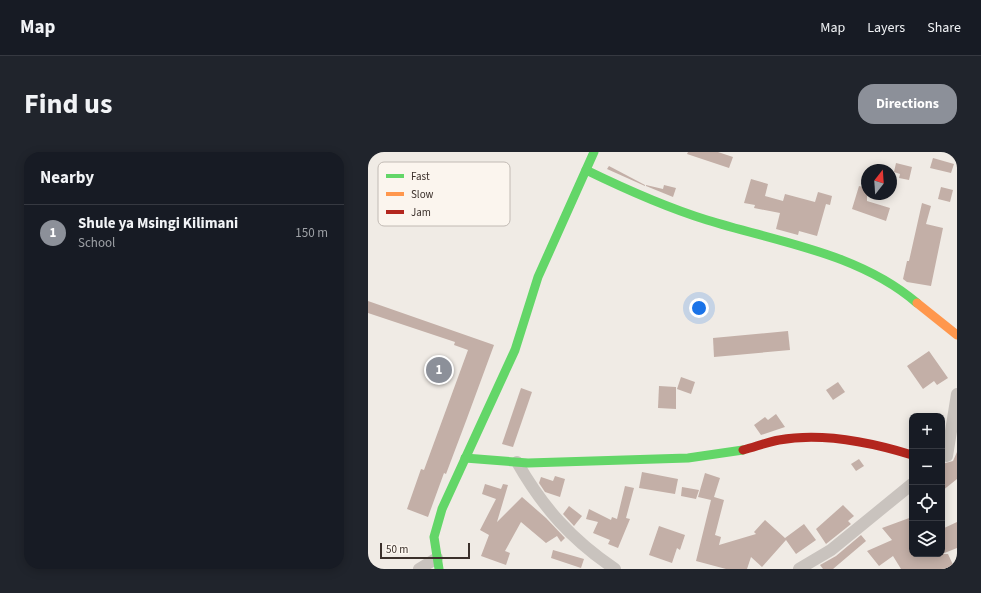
<!DOCTYPE html>
<meta charset="utf-8">
<style>
:root{--surface:#171b24;--page:#20242c;--text:#f1f3f6;--muted:#9ea1a6;--line:#363941;--accent:#8c9099}
body{margin:0;font-family:"Source Sans 3",sans-serif;background:var(--page);color:var(--text)}
.controls{position:absolute;right:12px;bottom:12px;display:grid;overflow:hidden;border-radius:8px;box-shadow:0 2px 10px #0003}
.controls button{width:36px;height:36px;display:grid;place-items:center;padding:0;border:0;border-bottom:1px solid var(--line);background:var(--surface);color:var(--text);font:20px sans-serif}
.compass{position:absolute;left:493px;top:12px;width:36px;height:36px;border-radius:50%;background:var(--surface);box-shadow:0 2px 10px #0003;rotate:17deg}
.scale{position:absolute;left:12px;bottom:10px;width:90px;box-sizing:border-box;padding-left:4px;border:2px solid #3b302b;border-top:0;font-size:11px;line-height:14px;white-space:nowrap;color:#3b302b;-webkit-text-stroke:3px #fbf5ee;paint-order:stroke}
.you{position:absolute;left:331px;top:156px;width:14px;height:14px;margin:-10px;border:3px solid #fff;border-radius:50%;background:#1a73e8;box-shadow:0 0 0 6px #1a73e833}
.badge{display:grid;place-items:center;width:26px;height:26px;border-radius:50%;background:var(--accent);color:#fff;font-size:13px;font-weight:700}
.pin{position:absolute;translate:-50% -50%;border:2px solid #fff;box-shadow:0 1px 4px #0006}
.list{margin:0;padding:0;list-style:none}
h2{display:flex;justify-content:space-between;align-items:center;height:52px;margin:0;padding:0 16px;font-size:17px}
h2 small{font-size:13px;font-weight:400;color:var(--muted)}
.list li{display:grid;grid-template-columns:26px 1fr auto;gap:12px;align-items:center;box-sizing:border-box;height:56px;padding:0 16px;border-top:1px solid var(--line)}
.list b{display:block;font-size:15px;white-space:nowrap}
.list p{margin:0;font-size:13px;white-space:nowrap;color:var(--muted)}
.list em{font-size:13px;font-style:normal;color:var(--muted)}
.icon{flex:none;width:22px;height:22px;fill:none;stroke:currentColor;stroke-width:2;stroke-linecap:round;stroke-linejoin:round}
.map{position:relative;flex:none;width:589px;height:417px;overflow:hidden;border-radius:16px}
header{display:flex;align-items:center;gap:24px;box-sizing:border-box;height:56px;padding:0 20px;background:var(--surface);border-bottom:1px solid var(--line)}
header strong{font-size:19px}
nav{display:flex;gap:22px;margin-inline-start:auto;font-size:14px}
.intro{display:flex;align-items:center;justify-content:space-between;box-sizing:border-box;height:96px;padding:0 24px}
h1{margin:0;font-size:28px}
.button{padding:10px 18px;border-radius:16px;background:var(--accent);color:#fff;font-size:14px;font-weight:700}
main{display:flex;gap:24px;padding:0 24px}
aside{flex:1;background:var(--surface);border-radius:16px;box-shadow:0 2px 10px #0003}
.map>svg:first-child{display:block}
.building{fill:#c3afa7}
.lines{fill:none;stroke-linecap:round;stroke-linejoin:round}
.street{stroke:#c9c3be;stroke-width:12}
.fast{stroke:#63d668;stroke-width:9}
.slow{stroke:#ff974d;stroke-width:9}
.jam{stroke:#b3261e;stroke-width:9}
.key{fill:#fbf5ee;stroke:#c1bab4;stroke-width:1}
.key-label{font-size:11px;fill:#3b302b}
</style>
<header>
<strong>Map</strong>
<nav><a>Map</a><a>Layers</a><a>Share</a></nav>
</header>
<div class="intro"><h1>Find us</h1><a class="button">Directions</a></div>
<main>
<aside>
<h2>Nearby<small></small></h2>
<ul class="list">
<li><span class="badge">1</span><div><b>Shule ya Msingi Kilimani</b><p>School</p></div><em>150 m</em></li>
</ul>
</aside>
<div class="map">
<svg width="589" height="417" viewBox="0 0 589 417">
<rect width="100%" height="100%" fill="#f0ebe5"/>
<!-- building -->
<g class="building">
<path d="M320,0h30l15,5 -4,11 -42,-14z"/>
<path d="M565,6l21,6 -3,9 -21,-5z"/>
<path d="M528,11l16,4 -3,13 -10,-2 1,-4 -6,-2z"/>
<path d="M241,14l36,19v1l-38,-17z"/>
<path d="M383,27l17,5 -3,12 18,5 2,-7 30,8 3,-10 14,4 -2,9 -4,-1 -9,32 -18,-5 -1,4 -22,-6 4,-16 -26,-5 1,-3 -11,-2z"/>
<path d="M278,33l17,4 1,-4 12,3 -3,9 -27,-11z"/>
<path d="M491,34l8,2v13l23,7 -4,13 -34,-12z"/>
<path d="M573,35l12,3 -3,12 -12,-3z"/>
<path d="M554,51l9,3 -5,18 17,4 -12,58 -24,-4 -4,-3 4,-18h2z"/>
<path d="M0,149l126,44 -28,76 -20,53 -2,-1 -16,44 -21,-8 14,-40 3,1 44,-120 -14,-5 1,-3 -87,-29z"/>
<path d="M420,179l2,19 -76,7 -1,-19z"/>
<path d="M561,199l19,27 -11,7 -3,-4 -11,8 -16,-23z"/>
<path d="M313,225l14,5 -4,12 -14,-5z"/>
<path d="M470,230l7,10 -12,8 -7,-10z"/>
<path d="M291,234l17,1v22l-18,-1z"/>
<path d="M153,236l11,4 -19,55 -11,-3z"/>
<path d="M408,262l9,13 -24,8 -7,-10 11,-8 3,3z"/>
<path d="M589,300v27l-15,12v-27l11,-3z"/>
<path d="M491,307l5,7 -8,5 -5,-7z"/>
<path d="M274,320l36,7 -3,15 -36,-6z"/>
<path d="M337,321l15,5 -6,19 10,3 -9,35 6,2 -2,8 37,-11 -2,-2 11,-12 20,18 19,-14 12,16 -20,14 -10,-14 -24,27 -11,-10 -4,12h-21l-30,-8 15,-61 -13,-3z"/>
<path d="M187,324l10,3 -5,18 -15,-5 -6,-9 2,-6 12,4z"/>
<path d="M117,332l16,5 2,-5 5,1 -11,37 25,-25 24,21 19,20 -4,4 -4,-6 -11,7 -25,-21 -16,29 5,2 -4,12 -25,-9 8,-21 -9,-5 16,-31 -14,-5z"/>
<path d="M257,334l9,2 -8,30 4,1 -12,29 -10,-4 2,-4 -17,-7 5,-11 -12,-3 3,-10 22,11 1,-3 5,2z"/>
<path d="M314,335l17,3 -3,9 -15,-3z"/>
<path d="M475,353l11,11 -6,5 3,3 -25,20 -10,-15z"/>
<path d="M201,354l13,10 -8,10 -11,-12z"/>
<path d="M544,365v37h30v-25l15,-7v26l-15,6h6l7,15h-54l-8,-13 -14,10 -12,-15 25,-11 -10,-12z"/>
<path d="M291,374l26,9 -5,15 -3,-2 -5,15 -23,-8z"/>
<path d="M493,383l5,6 -33,28h-10l-3,-4 16,-9z"/>
<path d="M185,398l31,9 -3,9 -30,-10z"/>
</g>
<g class="lines">
<!-- street -->
<g class="street">
<path d="M579,304l10,-62"/>
<path d="M149,310c26,46 55,78 98,107"/>
<path d="M51,417l18,-11"/>
<path d="M431,417l32,-19 81,-66"/>
</g>
<!-- fast -->
<g class="fast">
<path d="M218,18c39,19 79,37 121,50 71,22 152,33 210,83"/>
<path d="M97,306l63,5 160,-5 55,-8"/>
<path d="M71,417l-5,-32 8,-28 73,-159 23,-73 56,-125"/>
</g>
<!-- slow -->
<path class="slow" d="M549,151l40,32"/>
<!-- jam -->
<path class="jam" d="M375,298c12,-3 24,-8 36,-10 44,-8 91,2 133,15"/>
</g>
<!-- legend -->
<rect x="10" y="10" width="132" height="64" rx="6" class="key"/>
<rect x="18" y="22" width="18" height="4" fill="#63d668"/>
<rect x="18" y="40" width="18" height="4" fill="#ff974d"/>
<rect x="18" y="58" width="18" height="4" fill="#b3261e"/>
<g class="key-label">
<text x="43" y="28">Fast</text>
<text x="43" y="46">Slow</text>
<text x="43" y="64">Jam</text>
</g>
</svg>
<div class="controls">
<button>+</button>
<button>−</button>
<button><svg class="icon" aria-label="locate" viewBox="0 0 24 24"><circle cx="12" cy="12" r="6"/><path d="M12 2v4M12 18v4M2 12h4M18 12h4"/></svg></button>
<button><svg class="icon" aria-label="layers" viewBox="0 0 24 24"><path d="M12 4l9 5-9 5-9-5zM3 14l9 5 9-5"/></svg></button>
</div>
<svg class="compass" viewBox="-18 -18 36 36"><path d="M0-13l5 13h-10z" fill="#e53935"/><path d="M0 13l5-13h-10z" fill="#9ea1a6"/></svg>
<div class="scale">50 m</div>
<div class="you"></div>
<div class="pin badge" style="left:71px;top:218px">1</div>
</div>
</main>
